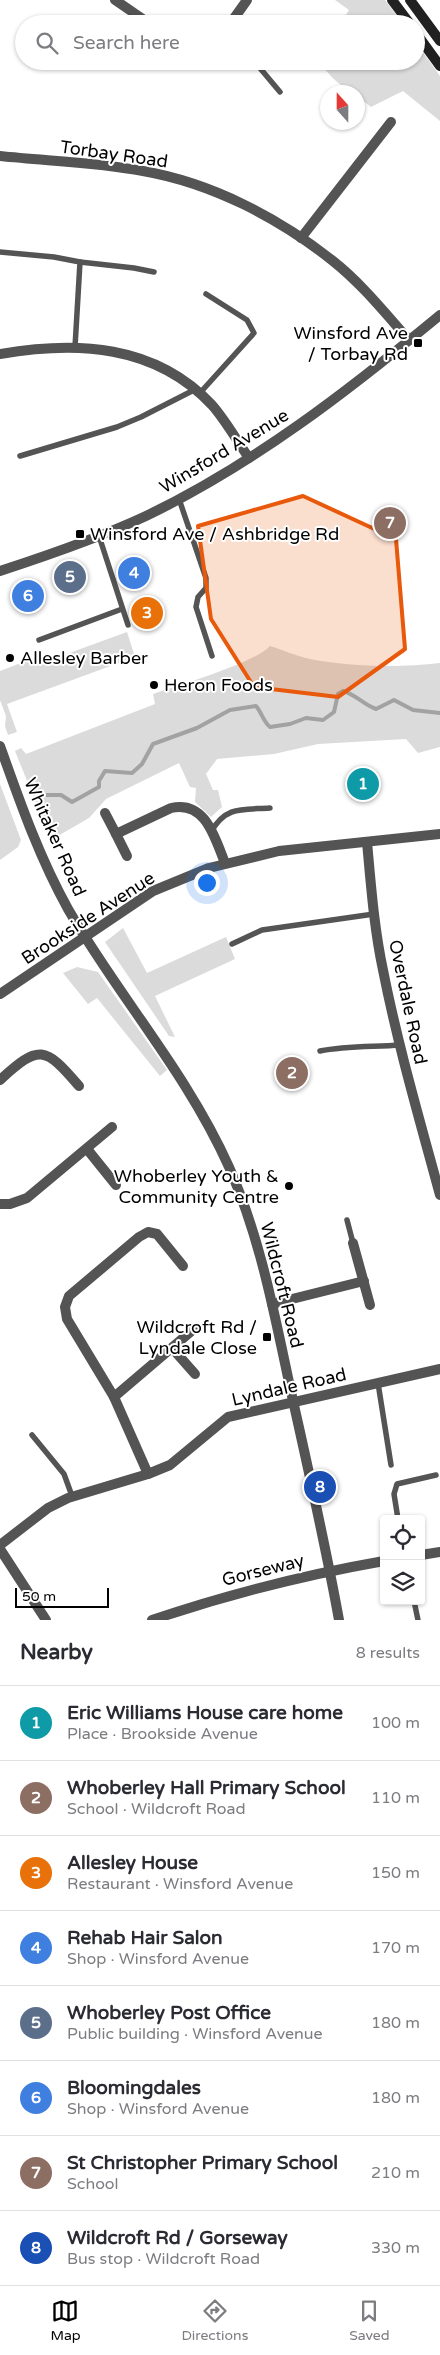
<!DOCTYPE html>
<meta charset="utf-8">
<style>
:root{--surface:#fff;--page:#f7f7f7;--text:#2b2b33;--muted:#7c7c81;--line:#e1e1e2;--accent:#000}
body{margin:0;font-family:"Varela Round",sans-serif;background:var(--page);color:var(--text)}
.controls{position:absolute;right:15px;bottom:15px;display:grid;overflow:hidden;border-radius:5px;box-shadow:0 1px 4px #0004}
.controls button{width:45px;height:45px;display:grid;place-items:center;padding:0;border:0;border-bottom:1px solid var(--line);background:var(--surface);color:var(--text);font:25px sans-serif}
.compass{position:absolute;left:320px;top:85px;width:45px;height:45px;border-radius:50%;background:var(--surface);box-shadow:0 1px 4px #0004;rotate:339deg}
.scale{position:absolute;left:15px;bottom:12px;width:94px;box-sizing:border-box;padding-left:5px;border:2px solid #000;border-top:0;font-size:14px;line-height:18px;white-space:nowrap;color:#000;-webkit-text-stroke:4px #fff;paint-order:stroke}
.you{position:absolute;left:206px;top:882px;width:18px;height:18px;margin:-12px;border:4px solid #fff;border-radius:50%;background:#1a73e8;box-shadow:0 0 0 8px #1a73e833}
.badge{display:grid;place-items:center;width:32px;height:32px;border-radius:50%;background:var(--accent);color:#fff;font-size:16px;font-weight:700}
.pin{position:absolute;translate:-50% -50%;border:2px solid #fff;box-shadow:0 1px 5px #0006}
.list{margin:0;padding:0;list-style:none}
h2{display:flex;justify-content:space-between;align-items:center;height:65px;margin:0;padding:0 20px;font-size:21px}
h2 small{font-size:16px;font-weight:400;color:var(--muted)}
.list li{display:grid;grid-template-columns:32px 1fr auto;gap:15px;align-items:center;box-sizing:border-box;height:75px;padding:0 20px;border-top:1px solid var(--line)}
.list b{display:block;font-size:19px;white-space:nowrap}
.list p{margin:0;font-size:16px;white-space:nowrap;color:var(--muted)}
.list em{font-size:16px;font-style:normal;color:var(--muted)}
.icon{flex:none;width:28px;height:28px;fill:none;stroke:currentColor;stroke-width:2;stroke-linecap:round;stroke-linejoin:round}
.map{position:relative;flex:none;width:440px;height:1620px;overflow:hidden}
.search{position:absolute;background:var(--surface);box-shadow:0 1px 4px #0004;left:15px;right:15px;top:15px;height:55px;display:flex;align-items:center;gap:12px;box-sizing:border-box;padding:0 18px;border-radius:28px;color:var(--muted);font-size:19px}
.sheet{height:665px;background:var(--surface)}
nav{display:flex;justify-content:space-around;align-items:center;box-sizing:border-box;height:70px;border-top:1px solid var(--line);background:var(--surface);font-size:14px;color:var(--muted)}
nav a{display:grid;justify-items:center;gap:2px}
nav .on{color:var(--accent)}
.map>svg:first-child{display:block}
.green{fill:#dbdbdb}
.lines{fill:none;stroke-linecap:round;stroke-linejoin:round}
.stream{stroke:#a2a2a2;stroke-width:4}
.service{stroke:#545454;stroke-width:5.5}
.minor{stroke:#545454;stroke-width:10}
.secondary{stroke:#212121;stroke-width:10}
.marked{fill:#e8590c;fill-opacity:0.2;stroke:#e8590c;stroke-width:4;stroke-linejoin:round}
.poi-dot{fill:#000;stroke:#fff;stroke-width:2}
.labels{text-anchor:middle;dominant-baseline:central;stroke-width:4;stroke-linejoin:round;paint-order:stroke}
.street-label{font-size:18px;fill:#000;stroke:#fff}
.poi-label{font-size:18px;fill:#000;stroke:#fff;text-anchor:end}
</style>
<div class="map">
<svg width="440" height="1620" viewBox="0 0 440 1620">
<rect width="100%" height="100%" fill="#fff"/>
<!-- green -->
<g class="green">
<path d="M335,0h50l18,24h-63l9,-14z"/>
<path d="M416,43l24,33v45l-37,-30 -32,16 -13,-10v-5c-15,0 -31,-20 -40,-31h98z"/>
<path d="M127,632l8,25 -128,47 10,28 -9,3 -3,-9 1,-10 -6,-16v-29l39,-15 3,7z"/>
<path d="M270,646c13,4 26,10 40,13 41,8 89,9 130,4v84l-22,6 -12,-14 -88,5 -44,10 -57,5 -11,15 7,16h5l4,17 -11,10 -16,-15 1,-14 -6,-1 -11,-24 -73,36 -17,19 -38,22 -36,-89 6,-3 5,6 129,-50 -2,-10c26,-9 100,-30 117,-48z"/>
<path d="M0,784l21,56 -3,7 -18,13z"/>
<path d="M123,928l24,45 79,-36 9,22 -80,37 20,41 -6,-1 -64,-94z"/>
<path d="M77,967l21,5 69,98 -7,6 -63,-78 -9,6 -25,-31z"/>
</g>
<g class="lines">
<!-- stream -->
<path class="stream" d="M38,795h23l11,7 27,-15v-6l6,-10 27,2 10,-9 11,-20 44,-16 33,-18 26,-4c6,7 7,15 14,21l20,-3 16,-6 17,2 11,-8 4,-18 5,-3c12,3 21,14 33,18l18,-9 19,10 27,3"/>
<!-- service -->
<g class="service">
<path d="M254,61l26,31"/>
<path d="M0,252l54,5 26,5 -5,85"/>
<path d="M80,262l54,6 20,4"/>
<path d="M199,394l55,-61 -7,-13 -41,-26"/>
<path d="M20,456l97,-29 24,-10 53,-27"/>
<path d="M179,499l27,79v10l-8,9 -2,10 16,49"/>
<path d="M99,536l29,89"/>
<path d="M39,640l83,-31"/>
<path d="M211,832c15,-27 33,-22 59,-24"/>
<path d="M232,944l30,-14 112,-16"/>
<path d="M320,1051c26,-5 53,-4 80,-6"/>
<path d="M347,1220l6,23"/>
<path d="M378,1383l13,82"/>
<path d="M32,1435l32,39 8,22"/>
<path d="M398,1519l-4,-25 3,-10 39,-9"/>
<path d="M414,1601l4,19"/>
</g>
<!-- minor -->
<g class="minor">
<path d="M115,0l35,24"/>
<path d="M230,24l17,-24"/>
<path d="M0,156c47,5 96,6 143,15 69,12 136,47 190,90 29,23 52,52 76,79"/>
<path d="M301,238l90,-116"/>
<path d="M0,354c76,-13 155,-10 212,51 14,16 25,36 37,53"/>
<path d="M0,571c49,-16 99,-33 146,-55 108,-52 202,-125 294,-201"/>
<path d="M0,746c20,56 39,111 68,163 51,88 119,164 161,258 31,70 45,145 61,220 17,77 35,155 49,233"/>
<path d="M105,813l11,21 55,-26c35,-8 44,31 54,55"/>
<path d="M116,834l11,22"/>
<path d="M367,842c4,43 7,86 16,128 15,76 37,151 57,225"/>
<path d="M0,994l153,-103 56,-23 70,-17 161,-17"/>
<path d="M0,1080c39,-36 45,-34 79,6"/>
<path d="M87,1149l29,36"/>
<path d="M0,1204h10l17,-6 85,-71"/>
<path d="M353,1243l17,62"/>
<path d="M272,1304l92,-23"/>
<path d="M172,1348l23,26"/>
<path d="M114,1397l81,-69"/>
<path d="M148,1474l-34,-77 -47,-78 -2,-12 4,-11 70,-59 9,-5 9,2 26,32"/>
<path d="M0,1545l48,-37 20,-10 80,-24 22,-9 58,-48 212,-48"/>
<path d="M0,1549l46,71"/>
<path d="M421,1555l19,-3"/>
<path d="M152,1620c77,-26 152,-45 232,-59"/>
</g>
<!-- secondary -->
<g class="secondary">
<path d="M392,0l18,24"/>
<path d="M410,0l30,41"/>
<path d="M416,33l24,33"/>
</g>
</g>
<!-- marked area -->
<path class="marked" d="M303,496l93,43 9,110 -67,48 -84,-10 -43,-68 -13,-93z"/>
<!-- markers -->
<g class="poi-dot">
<rect x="413" y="338" width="10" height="10" rx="2.5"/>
<rect x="75" y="529" width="10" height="10" rx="2.5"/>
<circle cx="10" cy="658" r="5"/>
<circle cx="154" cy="685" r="5"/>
<circle cx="289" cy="1186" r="5"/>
<rect x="262" y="1332" width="10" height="10" rx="2.5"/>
</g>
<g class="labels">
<!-- street labels -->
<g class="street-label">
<text transform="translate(114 154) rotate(8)">Torbay Road</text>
<text transform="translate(224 451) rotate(-31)">Winsford Avenue</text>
<text transform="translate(55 837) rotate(66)">Whitaker Road</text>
<text transform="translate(88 918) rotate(-33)">Brookside Avenue</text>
<text transform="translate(408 1002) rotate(78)">Overdale Road</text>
<text transform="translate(282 1285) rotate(76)">Wildcroft Road</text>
<text transform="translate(289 1387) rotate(-13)">Lyndale Road</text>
<text transform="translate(263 1570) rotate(-14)">Gorseway</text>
</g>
<!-- poi labels -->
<g class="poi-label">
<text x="408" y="333">Winsford Ave<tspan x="408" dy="21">/ Torbay Rd</tspan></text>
<text x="90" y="534" text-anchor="start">Winsford Ave / Ashbridge Rd</text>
<text x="20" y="658" text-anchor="start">Allesley Barber</text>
<text x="164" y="685" text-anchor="start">Heron Foods</text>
<text x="279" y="1176">Whoberley Youth &amp;<tspan x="279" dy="21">Community Centre</tspan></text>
<text x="257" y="1327">Wildcroft Rd /<tspan x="257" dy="21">Lyndale Close</tspan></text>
</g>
</g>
</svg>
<div class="controls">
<button><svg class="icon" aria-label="locate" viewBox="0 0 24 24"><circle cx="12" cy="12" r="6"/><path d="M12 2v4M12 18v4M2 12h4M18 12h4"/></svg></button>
<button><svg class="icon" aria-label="layers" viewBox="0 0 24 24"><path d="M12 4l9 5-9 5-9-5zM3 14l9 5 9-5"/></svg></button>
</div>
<svg class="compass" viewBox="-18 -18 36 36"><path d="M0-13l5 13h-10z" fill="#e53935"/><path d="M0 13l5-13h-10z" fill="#7c7c81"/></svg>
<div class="scale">50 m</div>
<div class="you"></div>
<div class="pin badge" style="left:363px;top:784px;background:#0f9aa8">1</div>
<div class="pin badge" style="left:292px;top:1073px;background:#8d6e63">2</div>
<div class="pin badge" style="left:147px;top:613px;background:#e8710a">3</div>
<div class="pin badge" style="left:134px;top:573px;background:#3f7fe0">4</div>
<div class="pin badge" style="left:70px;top:577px;background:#5c6f8a">5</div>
<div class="pin badge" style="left:28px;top:596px;background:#3f7fe0">6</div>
<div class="pin badge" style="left:390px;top:523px;background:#8d6e63">7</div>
<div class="pin badge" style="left:320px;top:1487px;background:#1a4fb4">8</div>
<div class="search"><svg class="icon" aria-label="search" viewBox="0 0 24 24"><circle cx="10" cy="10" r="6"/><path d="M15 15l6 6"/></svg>Search here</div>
</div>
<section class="sheet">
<h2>Nearby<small>8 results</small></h2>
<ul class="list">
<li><span class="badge" style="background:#0f9aa8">1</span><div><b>Eric Williams House care home</b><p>Place · Brookside Avenue</p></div><em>100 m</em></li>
<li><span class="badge" style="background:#8d6e63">2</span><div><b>Whoberley Hall Primary School</b><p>School · Wildcroft Road</p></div><em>110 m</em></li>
<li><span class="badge" style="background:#e8710a">3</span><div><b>Allesley House</b><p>Restaurant · Winsford Avenue</p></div><em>150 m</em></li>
<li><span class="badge" style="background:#3f7fe0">4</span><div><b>Rehab Hair Salon</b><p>Shop · Winsford Avenue</p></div><em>170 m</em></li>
<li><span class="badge" style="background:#5c6f8a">5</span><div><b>Whoberley Post Office</b><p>Public building · Winsford Avenue</p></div><em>180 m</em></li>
<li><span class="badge" style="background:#3f7fe0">6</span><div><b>Bloomingdales</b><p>Shop · Winsford Avenue</p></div><em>180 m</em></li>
<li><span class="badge" style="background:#8d6e63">7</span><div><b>St Christopher Primary School</b><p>School</p></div><em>210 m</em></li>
<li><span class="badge" style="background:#1a4fb4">8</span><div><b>Wildcroft Rd / Gorseway</b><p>Bus stop · Wildcroft Road</p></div><em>330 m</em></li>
</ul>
</section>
<nav>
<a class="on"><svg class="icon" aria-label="map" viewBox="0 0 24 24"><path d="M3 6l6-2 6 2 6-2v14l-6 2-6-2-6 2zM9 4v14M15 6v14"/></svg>Map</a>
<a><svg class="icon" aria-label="directions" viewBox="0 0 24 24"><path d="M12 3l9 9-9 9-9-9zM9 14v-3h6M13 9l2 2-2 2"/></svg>Directions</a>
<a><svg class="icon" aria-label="saved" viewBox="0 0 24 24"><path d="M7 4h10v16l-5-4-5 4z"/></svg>Saved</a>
</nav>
